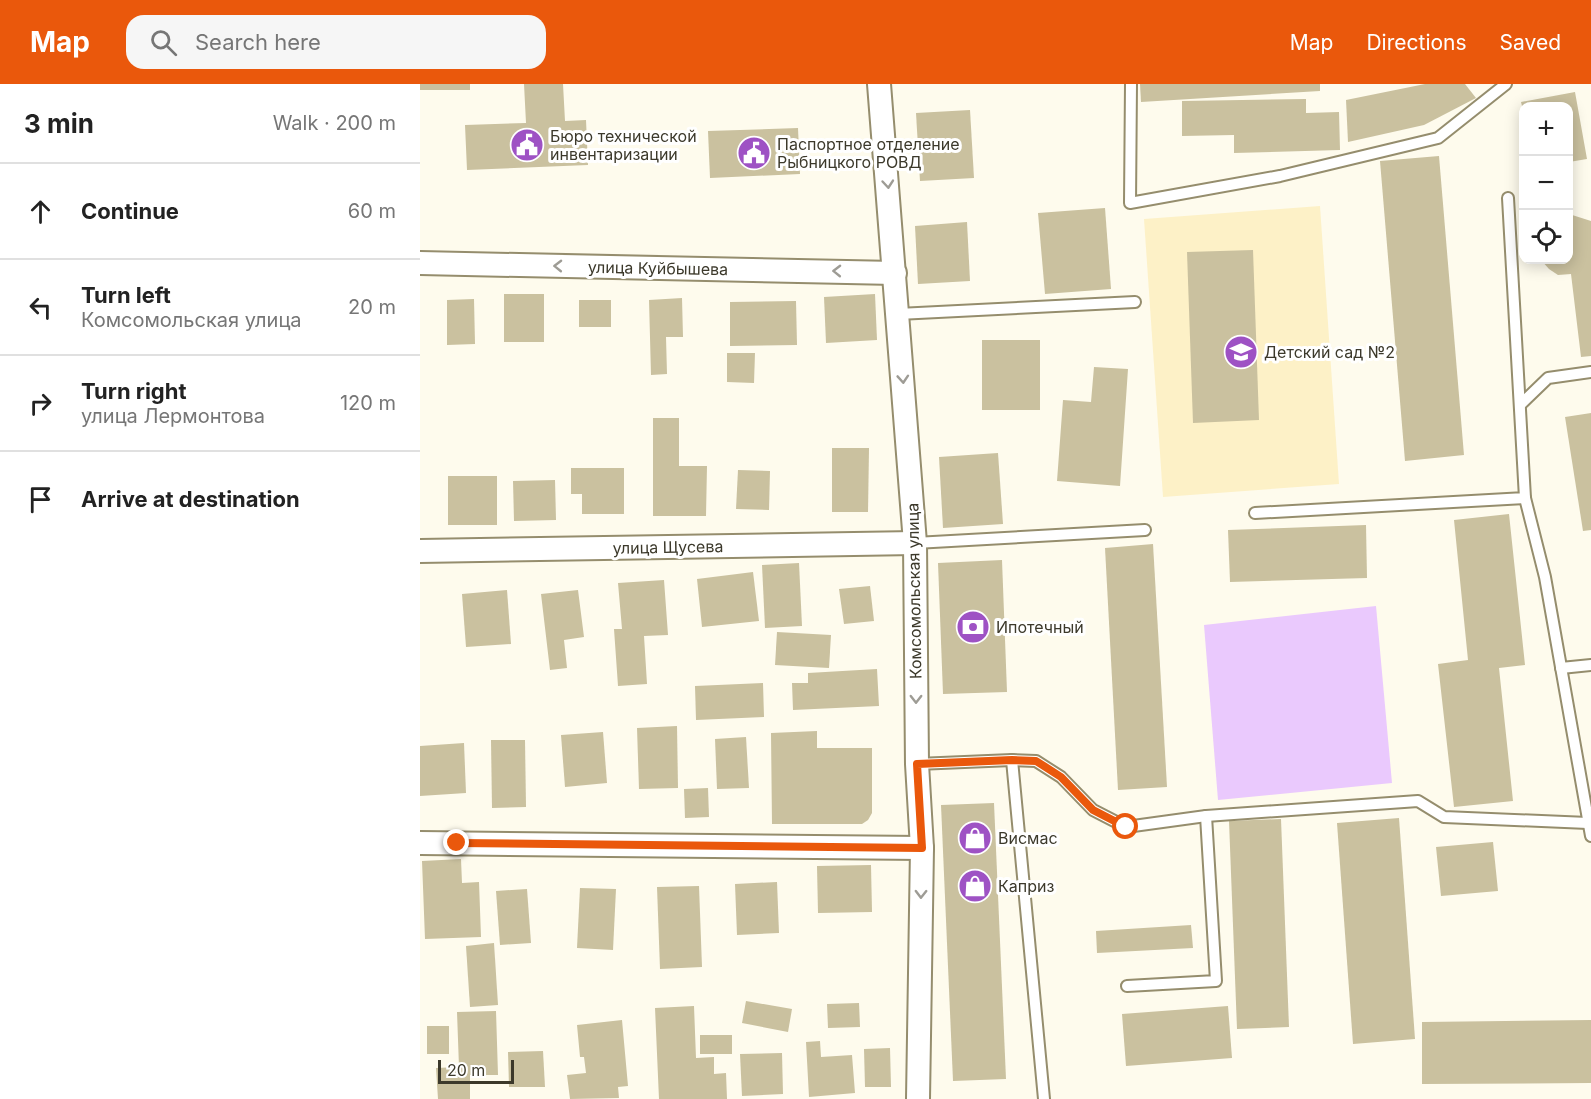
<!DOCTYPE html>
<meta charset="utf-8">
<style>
:root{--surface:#fff;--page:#f6f6f6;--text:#222;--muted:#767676;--line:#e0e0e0;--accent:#ea580c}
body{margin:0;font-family:Inter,sans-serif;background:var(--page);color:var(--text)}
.controls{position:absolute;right:18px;top:18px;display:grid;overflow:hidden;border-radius:12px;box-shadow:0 3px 15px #0003}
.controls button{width:54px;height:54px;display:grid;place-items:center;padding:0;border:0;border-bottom:2px solid var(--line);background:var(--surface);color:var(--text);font:30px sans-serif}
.scale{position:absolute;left:18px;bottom:15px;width:76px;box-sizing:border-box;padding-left:6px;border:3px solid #3c392b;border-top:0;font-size:16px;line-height:21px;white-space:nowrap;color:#3c392b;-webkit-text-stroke:4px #fff;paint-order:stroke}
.stop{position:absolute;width:18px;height:18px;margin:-14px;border:4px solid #ea580c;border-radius:50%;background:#fff}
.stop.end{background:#ea580c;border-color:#fff;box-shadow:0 2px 6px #0008}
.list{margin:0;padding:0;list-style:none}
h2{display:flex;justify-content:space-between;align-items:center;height:78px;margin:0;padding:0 24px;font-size:26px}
h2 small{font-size:20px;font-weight:400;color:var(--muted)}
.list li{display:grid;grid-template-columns:39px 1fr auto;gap:18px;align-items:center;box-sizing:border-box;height:96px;padding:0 24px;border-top:2px solid var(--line)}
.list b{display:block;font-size:22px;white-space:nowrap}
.list p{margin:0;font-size:20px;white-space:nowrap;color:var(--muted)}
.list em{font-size:20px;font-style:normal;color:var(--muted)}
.icon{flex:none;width:33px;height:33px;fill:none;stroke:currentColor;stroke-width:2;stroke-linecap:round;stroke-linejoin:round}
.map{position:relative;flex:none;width:1171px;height:1015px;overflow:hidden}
header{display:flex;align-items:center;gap:36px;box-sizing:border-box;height:84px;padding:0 30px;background:var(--accent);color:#fff}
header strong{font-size:28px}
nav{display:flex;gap:33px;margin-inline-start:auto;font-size:21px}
.search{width:420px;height:54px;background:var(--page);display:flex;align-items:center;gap:15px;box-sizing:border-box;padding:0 21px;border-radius:18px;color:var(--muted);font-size:22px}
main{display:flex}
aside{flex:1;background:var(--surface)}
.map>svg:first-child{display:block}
.built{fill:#fdf1c7}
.green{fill:#eac9fd}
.building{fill:#cac19f}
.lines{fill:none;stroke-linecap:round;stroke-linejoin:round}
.lane-casing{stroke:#958d6d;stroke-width:14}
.street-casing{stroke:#958d6d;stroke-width:26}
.lane{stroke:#fff;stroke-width:10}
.street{stroke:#fff;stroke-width:22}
.oneway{stroke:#9e9c95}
.route{stroke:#ea580c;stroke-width:8}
.labels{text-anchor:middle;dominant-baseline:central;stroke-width:6;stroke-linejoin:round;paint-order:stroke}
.poi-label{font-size:16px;fill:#3c392b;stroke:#fff;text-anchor:start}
.street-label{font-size:16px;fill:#3c392b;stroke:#fff}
</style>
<header>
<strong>Map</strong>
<div class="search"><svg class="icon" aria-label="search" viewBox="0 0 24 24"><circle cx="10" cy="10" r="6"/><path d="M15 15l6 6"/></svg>Search here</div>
<nav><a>Map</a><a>Directions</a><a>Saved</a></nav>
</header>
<main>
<aside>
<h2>3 min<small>Walk · 200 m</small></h2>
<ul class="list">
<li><svg class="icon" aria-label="ahead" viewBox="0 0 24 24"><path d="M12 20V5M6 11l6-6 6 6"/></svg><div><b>Continue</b></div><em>60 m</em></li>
<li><svg class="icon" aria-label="left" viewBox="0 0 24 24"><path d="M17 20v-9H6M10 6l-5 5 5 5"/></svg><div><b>Turn left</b><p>Комсомольская улица</p></div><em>20 m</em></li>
<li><svg class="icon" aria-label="right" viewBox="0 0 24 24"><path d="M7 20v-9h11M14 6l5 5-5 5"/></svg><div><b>Turn right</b><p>улица Лермонтова</p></div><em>120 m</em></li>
<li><svg class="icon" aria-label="arrive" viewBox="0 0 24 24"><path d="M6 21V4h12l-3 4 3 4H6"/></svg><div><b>Arrive at destination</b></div></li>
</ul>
</aside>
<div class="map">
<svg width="1171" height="1015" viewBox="0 0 1171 1015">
<rect width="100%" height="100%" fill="#fefbed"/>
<!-- built -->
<path class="built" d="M900,122l19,278 -176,13 -19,-278z"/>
<!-- green -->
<path class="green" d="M956,522l16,177 -174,17 -14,-175z"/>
<!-- building -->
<g class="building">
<rect x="0" y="0" width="50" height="6"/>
<path d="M104,0h39l2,37 21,-1 2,45 -121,5 -2,-45 61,-2z"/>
<path d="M720,0h180v7l-179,11z"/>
<path d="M1005,0h40l11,14 -52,27 -76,17 -2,-42z"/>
<path d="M1155,8l12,67 -18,3v-56h-47l-1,-4z"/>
<path d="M886,15v14l33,-1 1,38 -106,3v-18l-52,1v-35z"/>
<path d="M550,26l4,68 -54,3 -4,-68z"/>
<path d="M378,44l2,46 -90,4 -2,-47z"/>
<path d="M1019,72l25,299 -59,6 -25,-300z"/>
<path d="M685,124l6,81 -66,5 -7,-81z"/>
<path d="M1149,130l22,7v135l-10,1 -10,-83 -13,1 -9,-6 -8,-9h28z"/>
<path d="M547,138l3,59 -52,3 -3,-58z"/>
<path d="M833,166l6,170 -66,3 -6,-171z"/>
<rect x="84" y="210" width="40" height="48"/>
<path d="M455,210l2,46 -51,3 -2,-46z"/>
<path d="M262,214l1,39h-17l1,37 -16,1 -2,-75z"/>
<path d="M54,215l1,45 -28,1v-45z"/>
<rect x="159" y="216" width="32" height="27"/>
<path d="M376,217l1,44 -67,1v-44z"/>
<rect x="562" y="256" width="58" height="70"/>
<path d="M307,269h28l-1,30 -27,-1z"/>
<path d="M674,283l34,2 -8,117 -63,-5 6,-81 28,2z"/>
<path d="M1171,329v117l-8,1 -18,-114z"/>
<path d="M233,334h26v48h28l-1,50h-53z"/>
<path d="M412,364h37l-1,64h-36z"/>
<path d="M578,369l5,71 -60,4 -4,-71z"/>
<path d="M151,384h53v46h-42v-20h-11z"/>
<path d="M318,386l32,1 -1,39 -33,-1z"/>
<rect x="28" y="392" width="49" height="49"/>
<path d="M135,396l1,40 -42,1 -1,-40z"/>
<path d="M1089,430l16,151 -26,3 14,133 -59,6 -16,-143 30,-4 -14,-140z"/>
<path d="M946,441l1,53 -137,4 -2,-52z"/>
<path d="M733,460l14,243 -49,3 -13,-242z"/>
<path d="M582,476l5,132 -64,2 -5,-131z"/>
<path d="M379,479l3,63 -37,2 -3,-63z"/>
<path d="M333,488l6,49 -57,6 -5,-48z"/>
<path d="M244,496l4,55 -24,1 3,48 -29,2 -4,-57h8l-4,-46z"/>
<path d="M450,502l4,35 -30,3 -5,-35z"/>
<path d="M87,506l4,54 -45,3 -4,-53z"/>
<path d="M158,506l6,47 -20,3 3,28 -17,2 -9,-76z"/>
<path d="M357,548l54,3 -2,33 -54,-3z"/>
<path d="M457,585l2,37 -86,4 -1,-27h16v-10z"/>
<path d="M343,599l1,34 -68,3 -1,-34z"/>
<path d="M257,642l1,62 -39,1 -2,-61z"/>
<path d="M397,647v17h55v65l-4,7 -6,4h-90l-1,-91z"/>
<path d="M183,648l4,51 -42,4 -4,-52z"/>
<path d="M326,653l3,51 -32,1 -2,-50z"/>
<path d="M71,656h34l1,67 -34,1z"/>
<path d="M44,659l2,50 -46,3v-50z"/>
<path d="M288,704l1,29 -24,1 -1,-29z"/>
<path d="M574,719l12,276 -53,2 -12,-276z"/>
<path d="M979,734l16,221 -62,5 -16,-221z"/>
<path d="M861,735l8,208 -52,2 -8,-208z"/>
<path d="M1073,758l5,49 -57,5 -5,-49z"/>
<path d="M41,775l1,24 17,-1 2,55 -56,2 -3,-78z"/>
<path d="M451,781l1,47 -54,1 -1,-47z"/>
<path d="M357,798l2,51 -42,2 -2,-51z"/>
<path d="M279,802l3,81 -42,2 -3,-82z"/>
<path d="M160,804l36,1 -3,61 -36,-2z"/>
<path d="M107,805l4,54 -31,2 -4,-54z"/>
<path d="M771,841l2,23 -96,5 -1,-22z"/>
<path d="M74,859l4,62 -28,2 -4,-61z"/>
<path d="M326,917l46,8 -4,23 -46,-9z"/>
<path d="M439,919l1,24 -32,1 -1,-24z"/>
<path d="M274,922l2,52 18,-1v17l12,-1 1,26h-68l-4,-91z"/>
<path d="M808,922l4,52 -106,8 -4,-52z"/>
<path d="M76,927l2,64h-28v24h-32l-2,-31 23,-1 -2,-55z"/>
<path d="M202,936l6,66 -10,1 1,11 -49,1 -3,-24 19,-2 -2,-16h-4l-3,-32z"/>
<path d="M1171,936v63l-169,1v-62z"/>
<rect x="7" y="942" width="22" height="28"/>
<rect x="280" y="951" width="32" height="19"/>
<path d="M400,957l1,16 31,-2 3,38 -46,4 -3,-55z"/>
<path d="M470,964l1,39h-26l-1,-38z"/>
<path d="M123,967l2,36h-36l-1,-35z"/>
<path d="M362,969l1,41 -41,2 -2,-42z"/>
</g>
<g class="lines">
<defs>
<g id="lane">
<path d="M711,0l-1,119 150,-27 158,-38 68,-54"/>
<path d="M478,230l237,-12"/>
<path d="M1100,321l28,-27 43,-6"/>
<path d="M1105,414l20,79 46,259"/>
<path d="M835,429l270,-15 -17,-300"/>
<path d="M495,459l230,-13"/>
<path d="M1141,584l30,-3"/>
<path d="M592,676l32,339"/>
<path d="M497,680l95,-4 24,1 25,16 32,33 33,17 80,-11 212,-15 26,16 144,6"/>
<path d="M707,902l89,-5 -10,-165"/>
</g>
<g id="street">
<path d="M459,0l36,459 2,221 5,84 -4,251"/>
<path d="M0,179l475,10"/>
<path d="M0,467l495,-8"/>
<path d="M0,759l502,5"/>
</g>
</defs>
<!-- lane casing -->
<use href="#lane" class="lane-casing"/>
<!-- street casing -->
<use href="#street" class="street-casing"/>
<!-- lane -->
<use href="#lane" class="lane"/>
<!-- street -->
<use href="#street" class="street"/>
</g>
<!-- one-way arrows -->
<defs><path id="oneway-chevron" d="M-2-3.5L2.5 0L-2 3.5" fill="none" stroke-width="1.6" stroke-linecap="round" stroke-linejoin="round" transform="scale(1.5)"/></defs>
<g class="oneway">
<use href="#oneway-chevron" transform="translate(468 100) rotate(85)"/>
<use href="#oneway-chevron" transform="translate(138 182) rotate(-179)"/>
<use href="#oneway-chevron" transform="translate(417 187) rotate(-179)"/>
<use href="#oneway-chevron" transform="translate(483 295) rotate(86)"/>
<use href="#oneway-chevron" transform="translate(496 615) rotate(90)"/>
<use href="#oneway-chevron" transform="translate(501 810) rotate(91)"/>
</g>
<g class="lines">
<!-- route -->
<path class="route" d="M37,759l465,5 -5,-84 95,-4 24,1 25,16 32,33 33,17"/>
</g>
<!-- icons -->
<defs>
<symbol id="civic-disc" viewBox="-11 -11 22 22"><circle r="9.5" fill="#9e52c4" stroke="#fff"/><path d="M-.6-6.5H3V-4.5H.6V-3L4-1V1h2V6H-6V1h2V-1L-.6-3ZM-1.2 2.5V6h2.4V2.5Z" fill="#fff"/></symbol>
<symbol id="school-disc" viewBox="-11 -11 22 22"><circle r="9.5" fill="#9e52c4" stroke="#fff"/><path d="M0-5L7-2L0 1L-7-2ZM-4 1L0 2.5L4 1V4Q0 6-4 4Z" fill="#fff"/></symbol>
<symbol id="bank-disc" viewBox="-11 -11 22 22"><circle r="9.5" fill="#9e52c4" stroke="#fff"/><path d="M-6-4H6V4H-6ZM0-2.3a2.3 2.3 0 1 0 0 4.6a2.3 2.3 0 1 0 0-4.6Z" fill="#fff"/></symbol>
<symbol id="shop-disc" viewBox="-11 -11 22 22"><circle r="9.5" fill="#9e52c4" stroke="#fff"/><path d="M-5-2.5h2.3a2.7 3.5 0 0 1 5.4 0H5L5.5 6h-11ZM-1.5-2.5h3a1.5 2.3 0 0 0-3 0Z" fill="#fff"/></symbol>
</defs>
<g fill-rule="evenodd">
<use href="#civic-disc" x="88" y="42" width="38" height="38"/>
<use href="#civic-disc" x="315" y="50" width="38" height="38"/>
<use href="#school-disc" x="802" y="249" width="38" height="38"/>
<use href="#bank-disc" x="534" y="524" width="38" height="38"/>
<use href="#shop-disc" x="536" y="735" width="38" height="38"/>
<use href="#shop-disc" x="536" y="783" width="38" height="38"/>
</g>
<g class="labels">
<!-- poi labels -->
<g class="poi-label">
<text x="130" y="52">Бюро технической<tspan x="130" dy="18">инвентаризации</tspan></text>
<text x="357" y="60">Паспортное отделение<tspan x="357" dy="18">Рыбницкого РОВД</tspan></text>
<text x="844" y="268">Детский сад №2</text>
<text x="576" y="543">Ипотечный</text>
<text x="578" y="754">Висмас</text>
<text x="578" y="802">Каприз</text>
</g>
<!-- street labels -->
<g class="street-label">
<text transform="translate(238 184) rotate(1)">улица Куйбышева</text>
<text transform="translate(248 463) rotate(-1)">улица Щусева</text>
<text transform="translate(494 507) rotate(-91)">Комсомольская улица</text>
</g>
</g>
</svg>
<div class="controls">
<button>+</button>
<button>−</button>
<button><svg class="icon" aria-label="locate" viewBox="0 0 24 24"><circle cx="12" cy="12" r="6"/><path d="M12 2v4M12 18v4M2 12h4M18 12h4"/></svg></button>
</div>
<div class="scale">20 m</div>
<div class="stop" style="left:706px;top:743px"></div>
<div class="stop end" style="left:37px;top:759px"></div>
</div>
</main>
